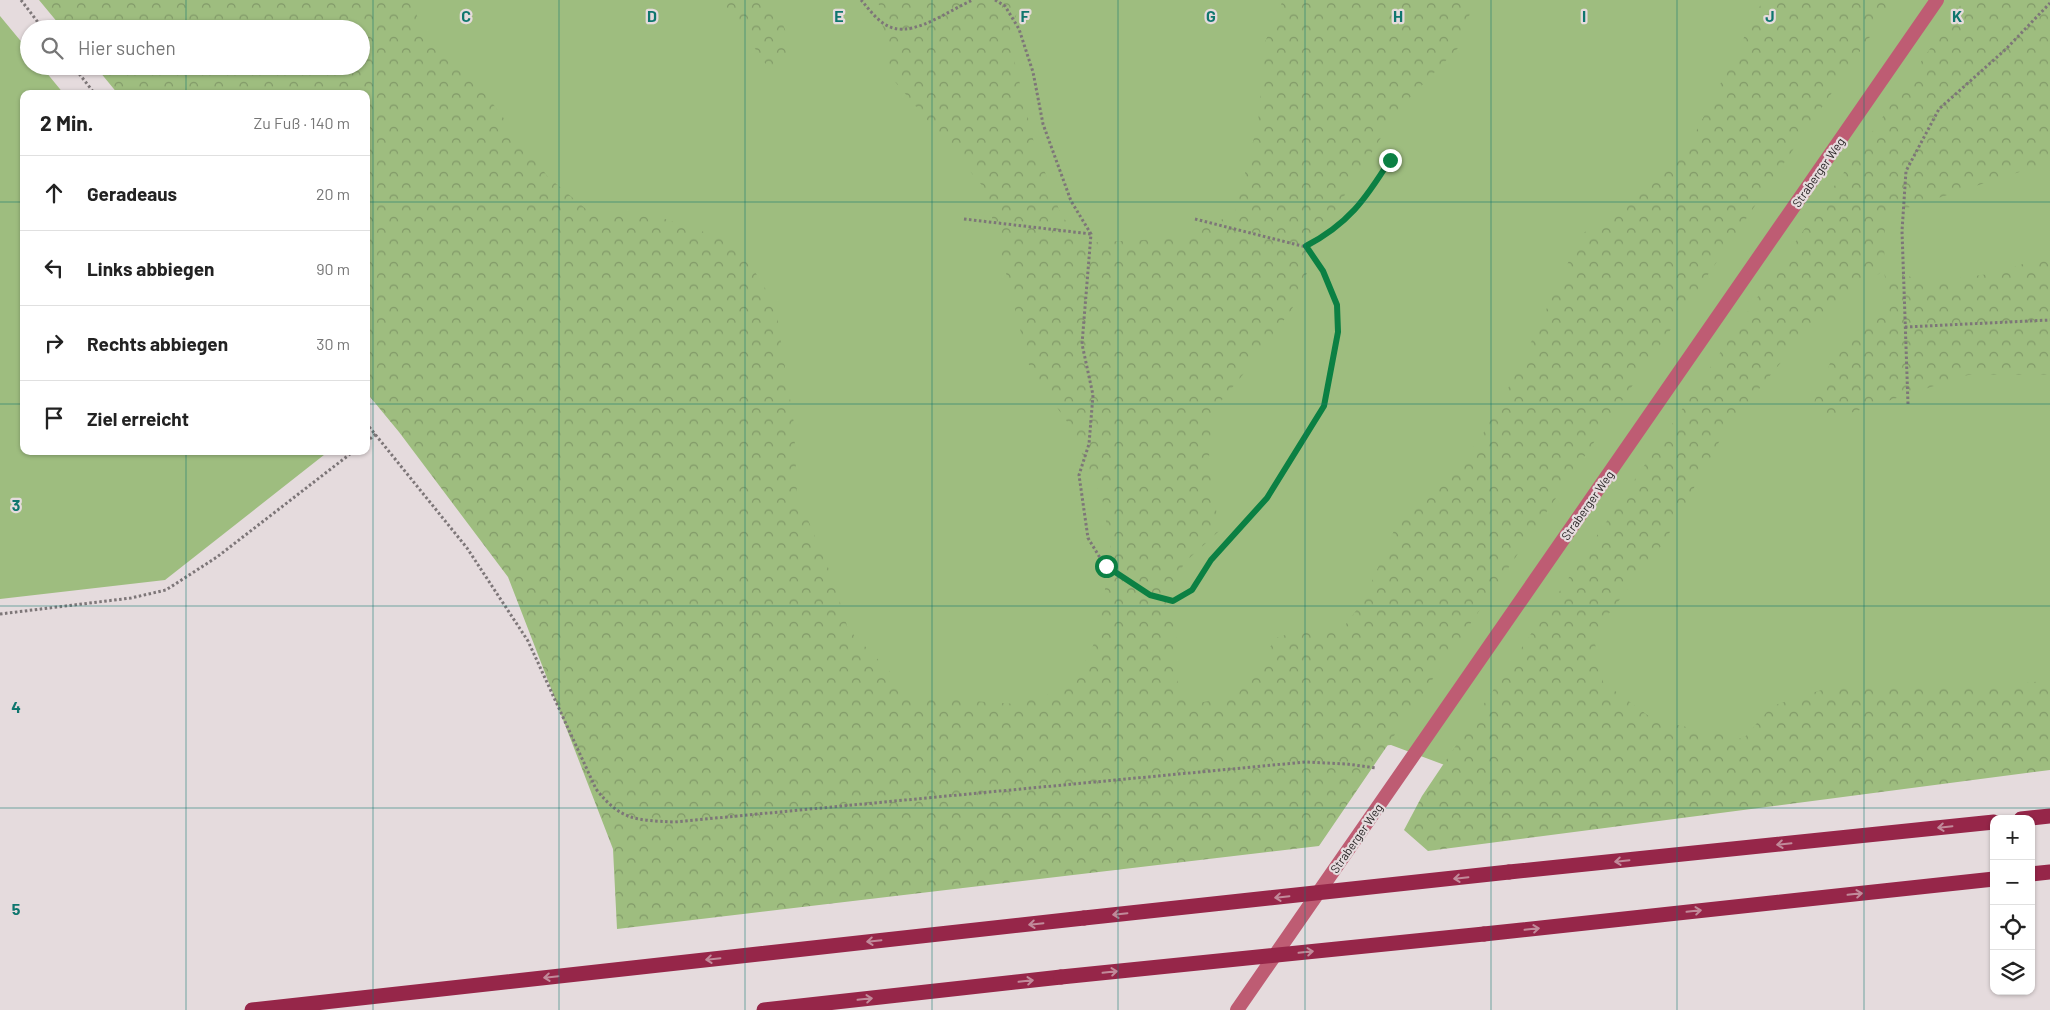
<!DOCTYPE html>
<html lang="de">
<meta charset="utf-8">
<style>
:root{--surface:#fff;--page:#f2f2f2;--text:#222;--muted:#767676;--line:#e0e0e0}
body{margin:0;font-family:Barlow,sans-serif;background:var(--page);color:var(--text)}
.controls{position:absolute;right:15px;bottom:15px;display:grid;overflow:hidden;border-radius:10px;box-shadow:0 1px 4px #0004}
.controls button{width:45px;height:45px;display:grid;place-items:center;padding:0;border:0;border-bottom:1px solid var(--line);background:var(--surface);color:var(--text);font:25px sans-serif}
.stop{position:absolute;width:15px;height:15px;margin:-11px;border:4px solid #0b8043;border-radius:50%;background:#fff}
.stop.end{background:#0b8043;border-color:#fff;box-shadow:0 1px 5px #0008}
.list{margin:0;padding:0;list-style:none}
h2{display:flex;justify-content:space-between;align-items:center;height:65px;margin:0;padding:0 20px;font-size:21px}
h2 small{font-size:16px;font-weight:400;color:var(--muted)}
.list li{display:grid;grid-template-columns:32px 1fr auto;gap:15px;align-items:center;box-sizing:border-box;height:75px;padding:0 20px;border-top:1px solid var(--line)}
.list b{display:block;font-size:19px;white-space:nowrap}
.list em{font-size:16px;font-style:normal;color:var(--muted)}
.icon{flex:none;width:28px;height:28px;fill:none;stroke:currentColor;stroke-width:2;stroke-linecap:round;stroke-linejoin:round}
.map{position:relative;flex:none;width:2050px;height:1010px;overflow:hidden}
.search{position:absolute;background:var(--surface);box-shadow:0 1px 4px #0004;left:20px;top:20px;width:350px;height:55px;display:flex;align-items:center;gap:12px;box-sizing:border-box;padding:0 18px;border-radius:28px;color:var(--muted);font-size:19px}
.panel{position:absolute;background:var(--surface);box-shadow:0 1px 4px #0004;left:20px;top:90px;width:350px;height:365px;border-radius:10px}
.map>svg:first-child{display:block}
.grass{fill:#9ebd7f}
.forest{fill:url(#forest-crowns)}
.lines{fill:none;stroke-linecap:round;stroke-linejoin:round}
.path{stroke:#7d7678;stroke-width:3;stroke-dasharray:2.5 2.5;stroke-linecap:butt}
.secondary{stroke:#be5c73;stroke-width:14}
.motorway{stroke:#962649;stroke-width:15}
.motorway-bridge{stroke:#962649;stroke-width:15}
.oneway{stroke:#c18a9a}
.route{stroke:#0b8043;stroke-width:6}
.grid{fill:none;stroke:#0f766e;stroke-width:1;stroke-opacity:0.55}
.labels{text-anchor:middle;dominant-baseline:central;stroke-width:4.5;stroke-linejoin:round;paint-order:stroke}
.street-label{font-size:12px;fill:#282425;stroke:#e5dbdd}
.grid-label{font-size:16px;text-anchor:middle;font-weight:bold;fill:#0f766e;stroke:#e5dbdd;stroke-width:4.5;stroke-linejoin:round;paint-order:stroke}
</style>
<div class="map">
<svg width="2050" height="1010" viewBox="0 0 2050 1010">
<defs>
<pattern id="forest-crowns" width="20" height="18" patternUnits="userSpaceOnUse" patternTransform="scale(1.25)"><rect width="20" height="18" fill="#9ebd7f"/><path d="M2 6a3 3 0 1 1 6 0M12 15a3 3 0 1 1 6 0" fill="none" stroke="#819968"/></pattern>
</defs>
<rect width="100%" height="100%" fill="#e5dbdd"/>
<!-- grass -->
<g class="grass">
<path d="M378,0h1672v716l-600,51 -59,-22 -515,44z"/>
<path d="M0,16l29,35v15h12l23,28h-40v357h305l-164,129 -165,19z"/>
</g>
<!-- forest -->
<g class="forest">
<path d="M39,0h373l13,40 62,56 61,81 38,32 79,10 72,24 38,61 19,120 3,70 36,85 15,50 67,68 101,7 57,-17 25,-52 13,-85 -9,-52 -34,-75 -38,-54 -45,-180 -93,-111 -14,-78h145l-15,34 26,109 26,69 20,31 104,-5 51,-25 23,-91 7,-80 18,-42h191l-14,46 -61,63 -70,111 -37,89 -37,51 -43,52 -3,46 10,73 -35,32 -18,44 9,15 3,28 -4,21 7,21 22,10 34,-6 39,-58 31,-10h36l21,-28 35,-81 80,-78 39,-71 63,-135 102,-78 80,-157h132l-576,846 -702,83 -4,-80 -105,-272 -109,-145 -33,-40v-298h-248l-23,-28h266v-37h-298z"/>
<path d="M722,0h51l13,32 2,33 -19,4z"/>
<path d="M1964,0h86v162l-165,53 -1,55 47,12 65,-9 54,-18v120h-82l-136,44 -20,-12 25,-61 30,-24 23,-8 -6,-44 -69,51 -89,108 -61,112 -72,93 10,48 51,38 89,19 29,-33 68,-22 148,4 62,-8v90l-622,81 -24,-21 18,-34 349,-519z"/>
</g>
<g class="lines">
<!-- path -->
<g class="path">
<path d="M21,0l22,29"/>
<path d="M861,0c9,10 18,24 32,28 24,7 58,-19 80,-28"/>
<path d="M995,0l10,6 14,23 14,43 10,52 28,77 20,33 -9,110 11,51 -4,49 -10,31 9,63 17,28 45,29 23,6 19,-11 19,-30 56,-62 57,-92 14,-75 -1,-26 -14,-34 -17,-24 -111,-28"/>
<path d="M73,66l22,28"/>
<path d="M964,219l127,15"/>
<path d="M1306,247c42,-23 59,-47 84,-87"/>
<path d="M1905,327l145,-7"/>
<path d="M1908,404l-6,-173 4,-60 33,-62 67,-60 44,-46"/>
<path d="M366,423l101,125 61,93 68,148c25,32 40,31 78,33l631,-60 42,2 29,4"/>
<path d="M366,442l10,-8"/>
<path d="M0,614l131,-16 35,-8 51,-33 137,-106"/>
</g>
<!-- secondary -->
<path class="secondary" d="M1237,1010l700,-1010"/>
<!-- motorway -->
<g class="motorway">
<path d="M2021,819l29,-3"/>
<path d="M1509,872l485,-50"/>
<path d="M2031,874l19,-2"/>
<path d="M1484,934l510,-55"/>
<path d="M252,1010l832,-92"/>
<path d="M764,1010l297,-33"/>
</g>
<!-- motorway-bridge -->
<g class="motorway-bridge">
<path d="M1084,918l425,-46"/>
<path d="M1061,977l423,-43"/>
</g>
</g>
<!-- one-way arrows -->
<defs><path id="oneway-shaft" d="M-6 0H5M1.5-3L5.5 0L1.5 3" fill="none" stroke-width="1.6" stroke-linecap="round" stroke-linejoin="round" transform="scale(1.25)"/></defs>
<g class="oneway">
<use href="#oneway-shaft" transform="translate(1945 827) rotate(174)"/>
<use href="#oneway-shaft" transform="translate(1784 844) rotate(174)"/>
<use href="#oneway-shaft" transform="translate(1622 861) rotate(174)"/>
<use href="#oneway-shaft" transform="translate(1461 878) rotate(174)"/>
<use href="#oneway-shaft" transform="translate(1855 894) rotate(-6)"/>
<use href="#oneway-shaft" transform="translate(1282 897) rotate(174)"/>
<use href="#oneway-shaft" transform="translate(1694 911) rotate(-6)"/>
<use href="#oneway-shaft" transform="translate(1120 914) rotate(174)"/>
<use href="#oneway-shaft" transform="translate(1036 924) rotate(174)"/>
<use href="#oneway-shaft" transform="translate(1532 929) rotate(-6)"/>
<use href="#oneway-shaft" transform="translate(874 941) rotate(174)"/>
<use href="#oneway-shaft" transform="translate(1306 952) rotate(-6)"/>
<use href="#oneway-shaft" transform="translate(713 959) rotate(174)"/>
<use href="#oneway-shaft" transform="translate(1110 972) rotate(-6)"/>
<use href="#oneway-shaft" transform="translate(551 977) rotate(174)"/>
<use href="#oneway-shaft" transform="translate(1026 981) rotate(-6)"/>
<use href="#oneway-shaft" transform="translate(865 999) rotate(-6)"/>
</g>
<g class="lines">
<!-- route -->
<path class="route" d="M1106,566l44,29 23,6 19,-11 19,-30 56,-62 57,-92 14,-74 -1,-27 -14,-34 -17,-25c42,-22 59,-46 84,-86"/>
</g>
<!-- grid -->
<path class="grid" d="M186,0v29M373,0v1010M559,0v1010M745,0v1010M932,0v1010M1118,0v1010M1305,0v1010M1491,0v1010M1677,0v1010M1864,0v1010M186,66v28M0,202h24M366,202h1684M0,404h24M366,404h1684M186,451v559M0,606h2050M0,808h2050"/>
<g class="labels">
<!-- street labels -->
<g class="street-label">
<text transform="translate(1818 172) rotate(-55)">Straberger Weg</text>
<text transform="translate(1587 505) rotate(-55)">Straberger Weg</text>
<text transform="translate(1356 838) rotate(-55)">Straberger Weg</text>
</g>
</g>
<g class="grid-label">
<text x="466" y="22">C</text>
<text x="652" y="22">D</text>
<text x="839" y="22">E</text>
<text x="1025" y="22">F</text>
<text x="1211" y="22">G</text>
<text x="1398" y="22">H</text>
<text x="1584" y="22">I</text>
<text x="1770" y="22">J</text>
<text x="1957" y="22">K</text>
<text x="16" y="511">3</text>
<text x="16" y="713">4</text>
<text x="16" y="915">5</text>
</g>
</svg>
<div class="controls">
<button>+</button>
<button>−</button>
<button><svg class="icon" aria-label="locate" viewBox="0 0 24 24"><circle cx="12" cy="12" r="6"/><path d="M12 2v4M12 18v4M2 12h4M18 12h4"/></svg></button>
<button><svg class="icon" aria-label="layers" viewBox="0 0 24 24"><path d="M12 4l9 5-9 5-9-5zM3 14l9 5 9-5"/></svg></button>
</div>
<div class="stop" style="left:1106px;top:566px"></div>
<div class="stop end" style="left:1390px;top:160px"></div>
<div class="search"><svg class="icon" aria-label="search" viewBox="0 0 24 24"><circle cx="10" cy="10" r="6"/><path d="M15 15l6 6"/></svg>Hier suchen</div>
<section class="panel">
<h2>2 Min.<small>Zu Fuß · 140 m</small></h2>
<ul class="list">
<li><svg class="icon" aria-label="ahead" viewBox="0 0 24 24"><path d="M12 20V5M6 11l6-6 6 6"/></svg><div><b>Geradeaus</b></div><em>20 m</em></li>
<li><svg class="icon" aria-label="left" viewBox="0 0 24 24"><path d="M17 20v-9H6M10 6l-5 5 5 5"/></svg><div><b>Links abbiegen</b></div><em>90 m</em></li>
<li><svg class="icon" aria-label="right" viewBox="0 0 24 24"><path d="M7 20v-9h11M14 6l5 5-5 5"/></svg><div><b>Rechts abbiegen</b></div><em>30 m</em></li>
<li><svg class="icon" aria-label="arrive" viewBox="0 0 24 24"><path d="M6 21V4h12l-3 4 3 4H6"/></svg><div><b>Ziel erreicht</b></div></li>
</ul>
</section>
</div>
